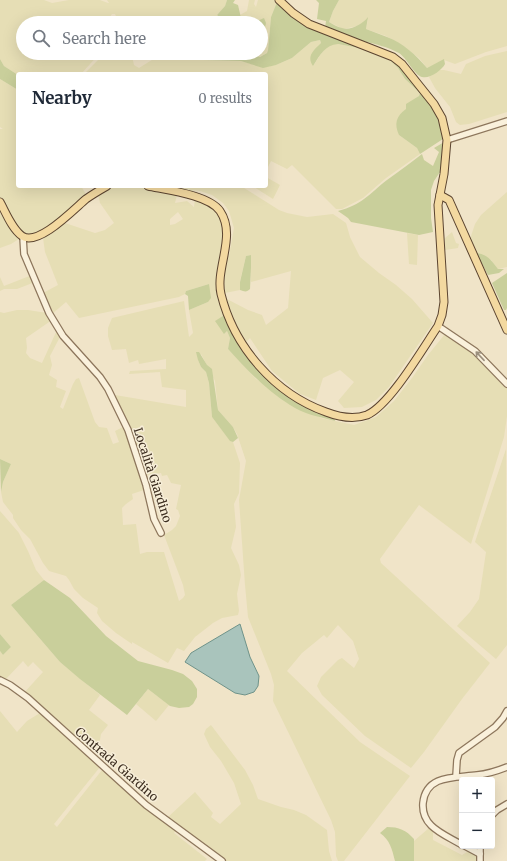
<!DOCTYPE html>
<meta charset="utf-8">
<style>
:root{--surface:#fff;--page:#f2f2f3;--text:#1f2937;--muted:#747a83;--line:#e0e1e3}
body{margin:0;font-family:Merriweather,serif;background:var(--page);color:var(--text)}
.controls{position:absolute;right:12px;bottom:12px;display:grid;overflow:hidden;border-radius:4px;box-shadow:0 4px 16px #0002}
.controls button{width:36px;height:36px;display:grid;place-items:center;padding:0;border:0;border-bottom:1px solid var(--line);background:var(--surface);color:var(--text);font:20px sans-serif}
.list{margin:0;padding:0;list-style:none}
h2{display:flex;justify-content:space-between;align-items:center;height:52px;margin:0;padding:0 16px;font-size:17px}
h2 small{font-size:13px;font-weight:400;color:var(--muted)}
.icon{flex:none;width:22px;height:22px;fill:none;stroke:currentColor;stroke-width:2;stroke-linecap:round;stroke-linejoin:round}
.map{position:relative;flex:none;width:507px;height:861px;overflow:hidden}
.search{position:absolute;background:var(--surface);box-shadow:0 4px 16px #0002;left:16px;top:16px;width:252px;height:44px;display:flex;align-items:center;gap:10px;box-sizing:border-box;padding:0 14px;border-radius:22px;color:var(--muted);font-size:15px}
.panel{position:absolute;background:var(--surface);box-shadow:0 4px 16px #0002;left:16px;top:72px;width:252px;height:116px;border-radius:4px}
.map>svg:first-child{display:block}
.farmland{fill:#e6deb5;fill-rule:evenodd}
.green{fill:#c9cf9b}
.water{fill:#a9c4bc;stroke:#6f938a}
.lines{fill:none;stroke-linecap:round;stroke-linejoin:round}
.minor-casing{stroke:#8d765c;stroke-width:8}
.major-casing{stroke:#5b4430;stroke-width:9}
.minor{stroke:#faf1dc;stroke-width:5.5}
.major{stroke:#f3d9a0;stroke-width:7}
.oneway{stroke:#9c907e}
.labels{text-anchor:middle;dominant-baseline:central;stroke-width:3;stroke-linejoin:round;paint-order:stroke}
.street-label{font-size:12px;fill:#3d2e20;stroke:#f7eed8}
</style>
<div class="map">
<svg width="507" height="861" viewBox="0 0 507 861">
<rect width="100%" height="100%" fill="#f0e4c8"/>
<!-- farmland -->
<g class="farmland">
<path d="M0,0h44l8,3 17,-3h31l8,3h1l-2,-3h120l-2,6 -8,9 9,8h-76l1,-2 -2,2h-30l-4,-9h-3l-3,4v5h-86v30h77l-19,21 -63,1 -14,-9 -4,-7z"/>
<path d="M249,0h6l-1,4 2,3 2,-7h17l2,2 -6,15 -3,33 -1,3 -7,4 -12,-4h13v-30h-23l-1,-3 4,-2 -1,-3 7,-4z"/>
<path d="M339,0h168v46l-21,6 -31,12 -11,-4 -17,8 -8,-10 -16,-12 -17,-10 -20,-7 2,-10 -3,3 -7,4 -15,3 -14,-7 4,-11z"/>
<path d="M320,40l1,3 -8,23 12,-18 8,-4h5l32,6 17,7 11,11 7,11 15,14 -1,3 -13,13 -7,26 18,13 3,6 -34,24 -23,20 -21,11h-6l-44,-44 -5,4 -16,-8 -5,10v-97h-182l21,-21h32l-5,3 2,9 5,3 24,-15h23l8,3 8,-2 -2,-1h31l-7,3h-9l-13,-1 1,5 38,1 14,4h21l16,-7 19,-16z"/>
<path d="M507,51v61l-38,12 -9,1 -4,-3 -6,-15 -15,-19 -6,-11 10,-7h5l17,4 5,-10 19,-8z"/>
<path d="M0,79l18,11v96h63l6,10 -43,35 -15,5 -12,-6 -17,-30v-71h3l-3,-2z"/>
<path d="M266,177l14,8 -7,14 -19,-12 12,-1z"/>
<path d="M121,186l23,1 33,8 -2,8 12,-2 7,6 1,-9 22,10 8,24 -8,57 1,9 5,14 1,22 3,-3 3,7 -2,11 28,30 65,39 33,7 22,-8 18,-16 18,-23 16,-23 17,-21 29,17 33,37v28l-3,21 -33,107 -52,-39 -39,54 1,4 109,100 -28,36 -38,53 -13,16 -46,-32 -43,-41 -5,-9 4,-9 17,-17 4,-2 12,10 5,-9 -6,-18 -15,-16 -11,13 -3,-3 -22,18 -15,18 73,71 50,34 -66,85h-6l-2,-5 -1,-24 -4,-12 -58,-119 1,-16 -3,-11 -23,-57 -3,-32 -6,-85 7,-39 -9,-27 -4,-7 -15,-17 -3,-29 -14,-27 -3,6 3,7 5,5 3,11 3,34 18,23 3,2 7,21 -1,30 -5,11 2,23 -5,21 8,17 2,10 -4,19 2,17 -1,4 -16,3 -9,5 -18,14 -11,14 -7,-3 -9,15 -36,-21v2l-16,-11 -14,-12 -5,-8 1,-5 -15,-10 -9,-9 -5,-9 -3,-4 -17,-5 -6,-8 -13,-24 -9,-9 -8,-12v-3l-10,-13 -2,-10 2,-10 8,-18 -11,-5v-147l4,1 13,-3h11l19,3 5,7 -26,18 1,10 -1,5 4,5 12,5 15,-33 4,5 -11,21 2,9 -3,10 8,5 -1,7 10,4 -6,16 3,2 10,-25 3,-5 3,-1 16,44 4,5 8,1 6,16 6,-2 -4,-11 8,-4 1,2 3,-1 20,61 -15,5 1,5 -7,5 -4,4 1,17 13,-1 4,30 7,-2h17l15,49 4,-3 2,-3 -2,-10 -19,-50 8,-5 4,-4 4,-10 -2,-6 -2,-1 5,-24 -10,-2 -4,-8 -5,1 -1,-3 -14,2 -15,-44 -17,-36 71,12v-17l-24,-3 -2,-15 -31,2 1,-3 36,-2v-10l-27,5 -1,-4 -9,3 -3,-14 -14,1 -4,-14v-8l4,-10 72,-17 5,36 4,-4 -4,-23 19,-8 1,-18 -23,7 -1,3 -6,3 -100,21 -13,-16 -14,12 -9,-21 15,-8 -13,-33 -2,-14 22,-15 30,10 10,-3 9,-7 -14,-20 -2,-9 10,-6zM178,212l5,7 -8,5 -5,1v-6z"/>
<path d="M162,186h79l38,24 8,3 20,4 26,-3 13,9 4,14 10,20 19,16 17,12 16,14 21,24 -44,64 -13,13 -14,7 -18,1 -6,-7 16,-19 -14,-12 -17,8 -7,22 -16,-6 -28,-23 -22,-33 -5,5 -17,-35 -3,-10 23,12 14,5 4,10 22,-17 3,-37 -40,11v-27l-5,1 -6,25v9l-15,3 -1,-10 2,-27h3l5,-28 -5,-17 -6,-8 -11,-8 -12,-4 -7,-1v4z"/>
<path d="M507,192v75l-9,2 -7,-9 -15,-7 -6,-14 5,-15 6,-9z"/>
<path d="M0,213l10,15 9,11 -8,5 -11,4z"/>
<path d="M452,232l4,11 3,1 -1,4 -13,2v-12z"/>
<path d="M407,233l11,2 -1,30 -8,-1z"/>
<path d="M32,275l3,7 -18,7h-13l-4,2v-14l4,9z"/>
<path d="M506,449l1,196 -11,14 -39,-33 13,-14 9,-13 7,-47 -11,-10z"/>
<path d="M0,511l19,22 9,18 8,19 8,10 -33,25 49,57 40,33 -11,15 19,15 -7,9 -1,6 -5,6 -5,2 -6,-3 -18,-18 -3,3 -40,-36 20,-22 -10,-10 -5,5 -5,-6 -18,19 -5,-2v-27l3,4 8,-8 -11,-13z"/>
<path d="M148,689l21,16 -13,16 -20,-17z"/>
<path d="M0,711l17,21 10,-11 13,-8 60,54 -46,57 3,3 45,-57 38,33 37,26 -3,4 33,26 -2,2h-205z"/>
<path d="M211,725l34,45 8,15 5,14 23,8 13,3 12,5 21,15 2,21 3,10h-108l-37,-29 -20,-14 28,-26 18,21 -2,4 9,7 21,-20 -7,-21 -13,-22 -11,-14 -6,-13 2,-5z"/>
<path d="M429,828l4,4v8l29,15 7,-4 7,5 2,5h-64v-20z"/>
</g>
<!-- green -->
<g class="green">
<path d="M227,0h8l-2,3 5,2 3,13 -4,2 1,3h-12l-9,-8 8,-9z"/>
<path d="M316,0h23l-6,11 -4,11c4,2 8,5 13,6 8,3 21,-4 26,-11l-2,12c7,3 14,5 21,8 16,6 29,18 40,31l17,-9 1,5c-3,6 -15,15 -23,13 -8,-2 -15,-19 -23,-24 -11,-6 -24,-9 -36,-12 -13,-3 -26,-8 -38,-13l1,-7 -9,-2 2,-16z"/>
<path d="M277,2l17,16 76,32 -32,-6c-13,1 -18,11 -25,22 -7,-10 1,-16 8,-23l-1,-3 -9,2 -19,16 -16,7 -13,3 -22,-7 -38,-1 -1,-6 13,2h9l7,-3h17l12,4 7,-4 1,-3 3,-33z"/>
<path d="M264,18l2,5 -4,18h-1v-18h-8z"/>
<path d="M387,57l5,1 42,47 12,32 -26,17 -3,-6 -18,-13c-5,-11 -3,-19 7,-26v-5l13,-8 1,-3 -15,-14 -7,-11z"/>
<path d="M0,59l4,7 14,9v15l-18,-11z"/>
<path d="M446,141l-4,28 -8,12 -3,9v28l2,14 -14,3 -68,-13 -3,-4 -10,-7c24,-6 31,-17 49,-31 12,-9 24,-17 35,-26l2,6 9,6 6,-14 -5,-4z"/>
<path d="M476,253c11,1 15,7 22,16h6l-5,4 -11,2z"/>
<path d="M251,255v13l-1,21c-3,3 -5,3 -10,1v-8l6,-26z"/>
<path d="M507,273v35l-1,2h-2l-12,-27z"/>
<path d="M209,284l2,14 -3,4 -19,8 -1,-14 -3,-2 1,-3z"/>
<path d="M223,312l3,2 45,68 22,18 18,9 23,8 1,4c-15,-4 -32,-7 -45,-16 -24,-15 -43,-35 -62,-56l2,-11 -3,-7 -3,3 -9,-13 8,-5z"/>
<path d="M196,352h3l8,13 5,4 6,41 15,17 5,11 -5,4 -3,-1 -18,-24 -3,-34 -3,-11 -5,-5 -3,-7z"/>
<path d="M0,459l11,5 -8,18 -2,10z"/>
<path d="M44,580l26,18 36,38 32,25 34,9 11,4 9,7 5,8v8l-4,7 -4,3 -10,1 -9,-2 -22,-17 -21,26 -47,-36 -20,-17 -49,-57z"/>
<path d="M0,634l11,13 -8,8 -3,-4z"/>
<path d="M387,827c12,0 19,3 27,12v22h-19c-3,-12 -5,-21 -15,-28z"/>
</g>
<!-- water -->
<path class="water" d="M240,624l10,33 9,19 -1,10 -4,6 -9,3 -10,-2 -50,-31 6,-9z"/>
<g class="lines">
<defs>
<g id="minor">
<path d="M447,140l60,-19"/>
<path d="M23,237l1,17 25,59 14,23 37,41 8,12 20,41 18,55 8,34 7,14"/>
<path d="M438,326l37,25 32,33"/>
<path d="M0,680l10,5 18,13 118,107 76,56"/>
<path d="M456,776l1,-16 2,-7 36,-26 8,-9 4,-7"/>
<path d="M492,815l5,-5 10,-6"/>
<path d="M462,845c-18,-11 -41,-18 -39,-42 3,-29 33,-25 54,-28 11,-1 20,-4 30,-8"/>
<path d="M465,846l15,8"/>
<path d="M480,846v15"/>
</g>
<g id="major">
<path d="M148,186c19,4 61,9 72,25 17,25 -5,57 1,83 13,53 54,100 105,118 13,5 27,8 41,3 23,-10 56,-67 71,-89l4,-11 2,-13 -6,-97 6,-31 3,-34 -5,-22 -8,-14 -32,-40 -9,-7 -84,-33 -16,-11 -14,-13"/>
<path d="M440,195l9,5 58,130"/>
<path d="M0,202c6,11 12,27 22,34 16,11 52,-27 64,-37 7,-5 14,-9 21,-13"/>
</g>
</defs>
<!-- minor casing -->
<use href="#minor" class="minor-casing"/>
<!-- major casing -->
<use href="#major" class="major-casing"/>
<!-- minor -->
<use href="#minor" class="minor"/>
<!-- major -->
<use href="#major" class="major"/>
</g>
<!-- one-way arrows -->
<defs><path id="oneway-shaft" d="M-6 0H5M1.5-3L5.5 0L1.5 3" fill="none" stroke-width="1.6" stroke-linecap="round" stroke-linejoin="round"/></defs>
<use class="oneway" href="#oneway-shaft" transform="translate(480 356) rotate(-133)"/>
<g class="labels">
<!-- street labels -->
<g class="street-label">
<text transform="translate(153 475) rotate(72)">Località Giardino</text>
<text transform="translate(117 764) rotate(41)">Contrada Giardino</text>
</g>
</g>
</svg>
<div class="controls">
<button>+</button>
<button>−</button>
</div>
<div class="search"><svg class="icon" aria-label="search" viewBox="0 0 24 24"><circle cx="10" cy="10" r="6"/><path d="M15 15l6 6"/></svg>Search here</div>
<section class="panel">
<h2>Nearby<small>0 results</small></h2>
<ul class="list">
</ul>
</section>
</div>
